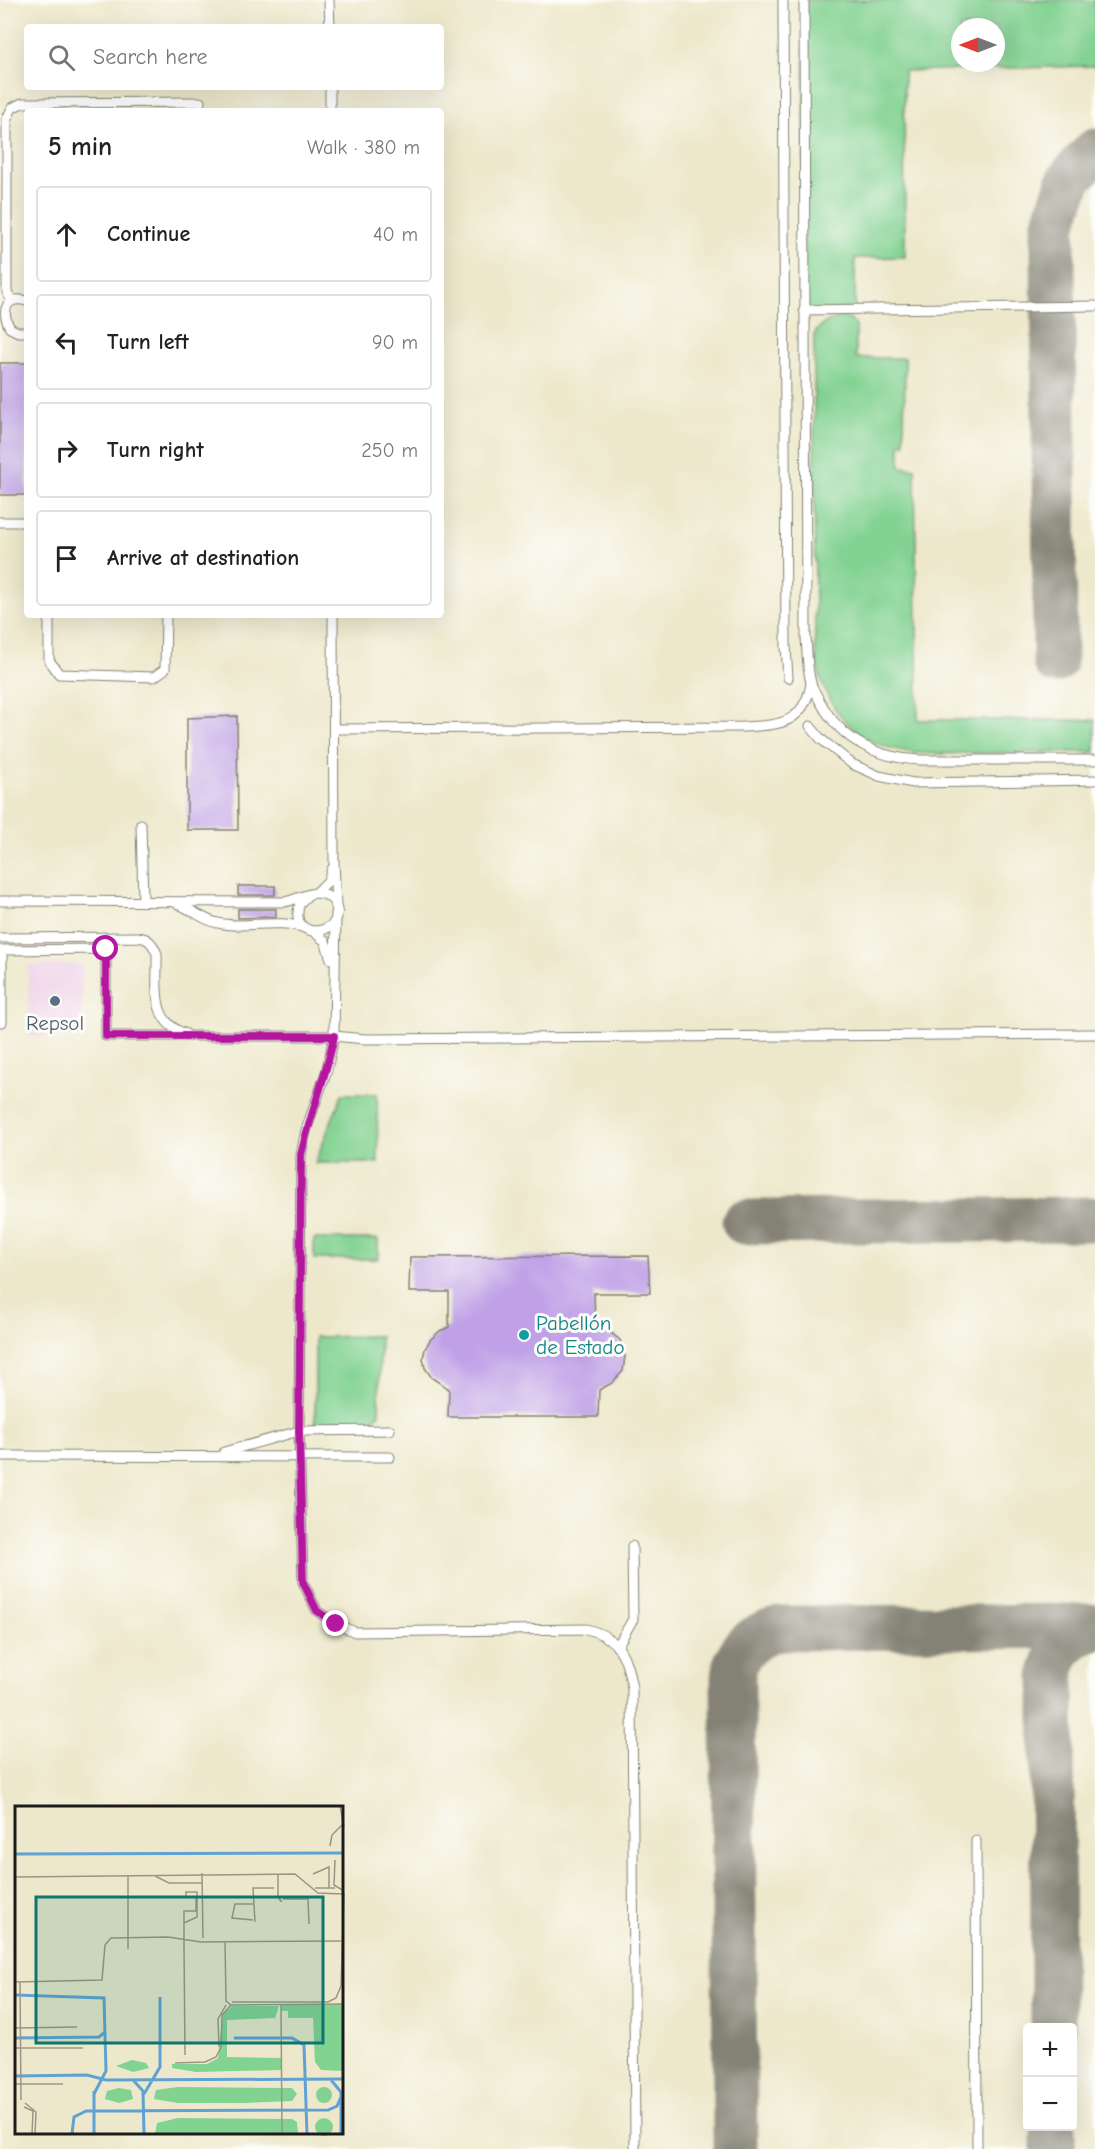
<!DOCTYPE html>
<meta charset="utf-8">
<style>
:root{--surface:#fff;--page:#f6f6f6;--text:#222;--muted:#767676;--line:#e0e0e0}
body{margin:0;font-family:"Comic Neue",sans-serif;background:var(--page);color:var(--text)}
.controls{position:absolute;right:18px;bottom:18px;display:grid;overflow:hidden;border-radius:6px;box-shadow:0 6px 24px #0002}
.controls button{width:54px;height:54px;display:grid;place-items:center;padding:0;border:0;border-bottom:2px solid var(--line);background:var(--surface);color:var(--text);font:30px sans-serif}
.compass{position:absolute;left:951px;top:18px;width:54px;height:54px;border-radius:50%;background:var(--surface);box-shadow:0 6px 24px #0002;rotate:270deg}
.stop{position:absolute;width:18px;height:18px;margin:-14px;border:4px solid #b5179e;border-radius:50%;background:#fff}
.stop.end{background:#b5179e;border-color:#fff;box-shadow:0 2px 6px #0008}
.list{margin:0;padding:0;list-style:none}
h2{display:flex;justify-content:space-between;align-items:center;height:78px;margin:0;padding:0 24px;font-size:26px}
h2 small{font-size:20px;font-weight:400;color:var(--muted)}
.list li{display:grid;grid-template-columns:39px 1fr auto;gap:18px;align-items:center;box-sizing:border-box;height:96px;margin:0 12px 12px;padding:0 12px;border:2px solid var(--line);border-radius:6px}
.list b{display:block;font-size:22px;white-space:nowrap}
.list em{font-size:20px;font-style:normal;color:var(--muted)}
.icon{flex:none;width:33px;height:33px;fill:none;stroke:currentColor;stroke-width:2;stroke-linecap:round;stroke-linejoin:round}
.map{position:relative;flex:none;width:1095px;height:2149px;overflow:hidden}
.search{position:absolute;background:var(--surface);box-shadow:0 6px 24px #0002;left:24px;top:24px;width:420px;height:66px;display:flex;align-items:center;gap:15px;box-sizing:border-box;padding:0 21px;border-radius:6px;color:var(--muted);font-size:22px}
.panel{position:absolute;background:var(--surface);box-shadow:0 6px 24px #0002;left:24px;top:108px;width:420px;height:510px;border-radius:6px}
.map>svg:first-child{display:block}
.built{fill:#eed0e8}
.green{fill:#82d292;stroke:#4f7757;stroke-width:1.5;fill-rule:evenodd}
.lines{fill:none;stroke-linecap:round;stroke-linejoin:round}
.taxiway{stroke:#848274;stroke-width:45}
.building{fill:#c0a1e7}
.service-casing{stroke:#848274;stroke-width:11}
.service{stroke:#fff;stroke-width:9}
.route{stroke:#b5179e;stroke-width:8}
.service-dot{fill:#5c6f8a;stroke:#fdfcf7;stroke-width:2}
.culture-dot{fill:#0f9aa8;stroke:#fdfcf7;stroke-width:2}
.labels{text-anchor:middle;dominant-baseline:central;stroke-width:6;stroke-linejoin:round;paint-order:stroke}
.service-label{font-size:21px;fill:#4e5e75;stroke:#fdfcf7}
.culture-label{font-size:21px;fill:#0d838f;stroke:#fdfcf7;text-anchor:start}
.inset-river{fill:none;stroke:#60a1d3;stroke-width:3}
.inset-road{fill:none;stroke:#999685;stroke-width:1.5}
.view{fill:#0f766e;fill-opacity:0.15;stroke:#0f766e;stroke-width:3}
.inset-edge{fill:none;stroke:#1c1c1c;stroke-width:3}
</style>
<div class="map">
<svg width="1095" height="2149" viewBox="0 0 1095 2149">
<rect width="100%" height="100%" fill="#fdfcf7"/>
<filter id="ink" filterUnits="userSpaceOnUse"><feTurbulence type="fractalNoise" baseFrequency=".0167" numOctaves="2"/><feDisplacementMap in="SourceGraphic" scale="12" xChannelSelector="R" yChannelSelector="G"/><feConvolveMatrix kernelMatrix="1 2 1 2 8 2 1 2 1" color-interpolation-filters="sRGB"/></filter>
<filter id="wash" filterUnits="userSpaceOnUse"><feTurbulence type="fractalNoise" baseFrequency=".008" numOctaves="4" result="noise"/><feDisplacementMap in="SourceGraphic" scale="24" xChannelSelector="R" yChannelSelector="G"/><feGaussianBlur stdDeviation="1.35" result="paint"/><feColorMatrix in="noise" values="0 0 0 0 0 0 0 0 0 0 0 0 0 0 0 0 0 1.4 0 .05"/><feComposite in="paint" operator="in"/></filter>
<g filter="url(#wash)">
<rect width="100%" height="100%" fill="#ede8cb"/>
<!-- built -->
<path class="built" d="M82,964v73h-53l-1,-72z"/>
<!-- green -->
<g class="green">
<path d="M804,0h291v66l-191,5 1,186 -50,1v51l-51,1zM960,27h36v36h-36z"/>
<path d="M840,317l10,2 6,7v32h49l-1,86 -4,-1v24l15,1 3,252h177v32c-38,0 -76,1 -114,1 -27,0 -56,3 -83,-3 -50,-10 -79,-52 -83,-101l-1,-314c6,-11 14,-14 26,-18z"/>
<path d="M342,1094h35l1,69h-63z"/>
<rect x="314" y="1239" width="64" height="20"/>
<path d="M380,1336l-1,77 -6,7 -9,3 -49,1v-87z"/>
</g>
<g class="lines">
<!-- taxiway -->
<g class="taxiway">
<path d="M1055,661l-2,-434 17,-49 25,-27"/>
<path d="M744,1222l351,-3"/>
<path d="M1053,2028l-1,-358c5,-22 21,-37 43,-43"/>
<path d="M1053,2126v23"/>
<path d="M735,2149l-2,-470c1,-29 21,-45 47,-51l315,-2"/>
</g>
</g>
<g id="blocks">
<!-- building -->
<g class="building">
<rect x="0" y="363" width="27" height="132"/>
<path d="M237,716l1,114h-51v-112z"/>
<rect x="238" y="886" width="37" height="9"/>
<path d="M238,909h38v8l-38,1z"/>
<path d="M648,1256l2,37h-56l1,34 11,2 14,11 5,16 -2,15 -11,12 -13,7 -1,27h-150l1,-28 -17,-11 -7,-10 -2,-10 2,-9 5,-9 10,-9 9,-4v-35h-40l1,-35z"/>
</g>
</g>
</g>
<g filter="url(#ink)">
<use href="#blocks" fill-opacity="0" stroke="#848274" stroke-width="1.5"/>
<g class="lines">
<defs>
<g id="service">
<path d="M329,0l1,27"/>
<path d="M783,0l3,646 2,32"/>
<path d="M804,0l2,637c1,15 1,31 5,46 2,7 7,14 10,20 21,38 57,55 99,57h175"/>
<path d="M330,87v24"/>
<path d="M12,301l-5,-9v-173l5,-11 10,-5 178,-1"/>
<path d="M27,301c-22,-6 -26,11 -17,27l8,4h9"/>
<path d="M804,310l291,-4"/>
<path d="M0,522h27"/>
<path d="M49,615v45l10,14 95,3 11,-8 1,-54"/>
<path d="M333,615l1,246 2,46"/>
<path d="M810,726l11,13 31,25 27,12 34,7 182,-3"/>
<path d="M334,729l408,-2c35,-2 61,-1 69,-43"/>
<path d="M141,824l2,77"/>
<path d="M316,893l12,-12 4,-12"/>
<path d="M0,901l284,1c11,-2 21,-8 32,-9 7,0 13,3 17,8 22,32 -48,46 -33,2l8,-8"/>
<path d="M176,903c16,6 29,19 47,21 27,4 58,-6 84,5"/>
<path d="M336,913l-2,123 -7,34 -21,60 -5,25 -2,276 4,151 14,29 19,13 19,8 231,-3c34,8 41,28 46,60l3,460"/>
<path d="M314,932l11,9 6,18"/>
<path d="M0,938l138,-1c11,1 15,7 19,17 1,31 -8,68 29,80"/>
<path d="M0,1022h2v-72l104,-1v87h228l31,3 730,-5"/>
<path d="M224,1452l75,-21 91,-1"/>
<path d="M0,1456l390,1"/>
<path d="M617,1647l16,-28 -1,-73"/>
<path d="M976,1841l1,308"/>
</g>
</defs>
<!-- service casing -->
<use href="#service" class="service-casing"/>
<!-- service -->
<use href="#service" class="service"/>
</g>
</g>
<g class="lines" filter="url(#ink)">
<!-- route -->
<path class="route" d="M106,949v87h228c-8,41 -24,79 -33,119l-2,276 4,151 14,29 19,13"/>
</g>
<!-- markers -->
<circle class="service-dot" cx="55" cy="1001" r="6"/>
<circle class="culture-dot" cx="524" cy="1335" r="6"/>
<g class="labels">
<!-- service labels -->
<g class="service-label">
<text x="55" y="1023">Repsol</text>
</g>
<!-- culture labels -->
<g class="culture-label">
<text x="536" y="1323">Pabellón<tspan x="536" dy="24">de Estado</tspan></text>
</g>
</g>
<!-- overview -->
<g transform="translate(15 1806)">
<rect width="328" height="328" fill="#ede8cb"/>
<path d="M328,198v67l-22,-1 -6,-8 -2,-44h-25v-7h-7v-6zM217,200h47l-4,12 -48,2v37l54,1v12l-85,2 -24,-4v-4h35l11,-6 5,-44zM117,254l14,3 3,5 -16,4 -17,-6zM163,281l114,1 5,6 -5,7 -47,2h-67l-24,-4 2,-9zM301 289a8 8 0 1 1 16 0a8 8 0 1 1-16 0ZM104,282l12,2 2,9 -14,4 -14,-4 2,-8zM163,312l114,1 5,3 1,12h-143l2,-11zM300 321a9 9 0 1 1 18 0a9 9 0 1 1-18 0Z" fill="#82d292"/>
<path class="inset-river" d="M0,48l329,-1M0,189l89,3 2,73 -12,23M0,232l84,-1 6,-5M219,232h58l12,7 3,89M0,270l72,-1 19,5 238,-1M118,274l10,11 1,43M316,274l10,12v42M79,285v43M129,288l16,-27v-70M70,305l243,-1 9,-4 4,-9M57,328l2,-17 12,-6"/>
<path class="inset-road" d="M325,0l4,21M315,40l2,-11 10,-10M320,54l-1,25 10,6M187,67l1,65M263,68v23l4,5 -3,-3M298,68l16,-7v21M140,70l14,7h33M0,71l280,-3 23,19 25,1M300,82h20M268,93h25l1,25M238,98h-18l-3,14 21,2M240,116l-2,-34h21M169,117l13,-6v-25h-11v5h10v14h-12v35l1,109M186,136l140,-1M210,136l1,59 5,4M113,143v-73M0,176l87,-2 3,-35 6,-7 57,-1 33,5M5,176l1,118M217,196h96l8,-4 5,-12 3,-93M266,199l1,129M0,222l62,-1M204,241l-1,-28 8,-14M0,242h68M160,257l30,-1 11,-5 5,-10 1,-32 9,-10 113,-1M0,278h48M10,297l11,9 -1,22M9,301l9,4 -1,23"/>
<path class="view" d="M21,91h287v146h-287z"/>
<rect width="328" height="328" class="inset-edge"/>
</g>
</svg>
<div class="controls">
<button>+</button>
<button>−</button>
</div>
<svg class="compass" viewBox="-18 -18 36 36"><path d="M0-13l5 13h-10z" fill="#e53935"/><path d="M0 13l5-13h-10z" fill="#767676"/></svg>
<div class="stop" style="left:106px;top:949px"></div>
<div class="stop end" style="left:336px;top:1624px"></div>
<div class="search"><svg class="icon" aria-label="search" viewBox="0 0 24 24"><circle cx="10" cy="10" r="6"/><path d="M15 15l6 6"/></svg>Search here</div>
<section class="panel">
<h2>5 min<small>Walk · 380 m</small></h2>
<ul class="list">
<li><svg class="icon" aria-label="ahead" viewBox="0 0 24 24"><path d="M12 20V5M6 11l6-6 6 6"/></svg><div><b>Continue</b></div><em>40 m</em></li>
<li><svg class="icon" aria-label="left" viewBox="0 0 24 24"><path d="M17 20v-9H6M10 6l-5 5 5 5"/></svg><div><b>Turn left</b></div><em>90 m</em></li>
<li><svg class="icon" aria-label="right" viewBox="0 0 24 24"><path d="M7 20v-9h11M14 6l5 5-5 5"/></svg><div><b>Turn right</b></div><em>250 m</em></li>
<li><svg class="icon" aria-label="arrive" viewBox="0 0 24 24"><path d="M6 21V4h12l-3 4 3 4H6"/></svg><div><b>Arrive at destination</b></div></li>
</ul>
</section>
</div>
